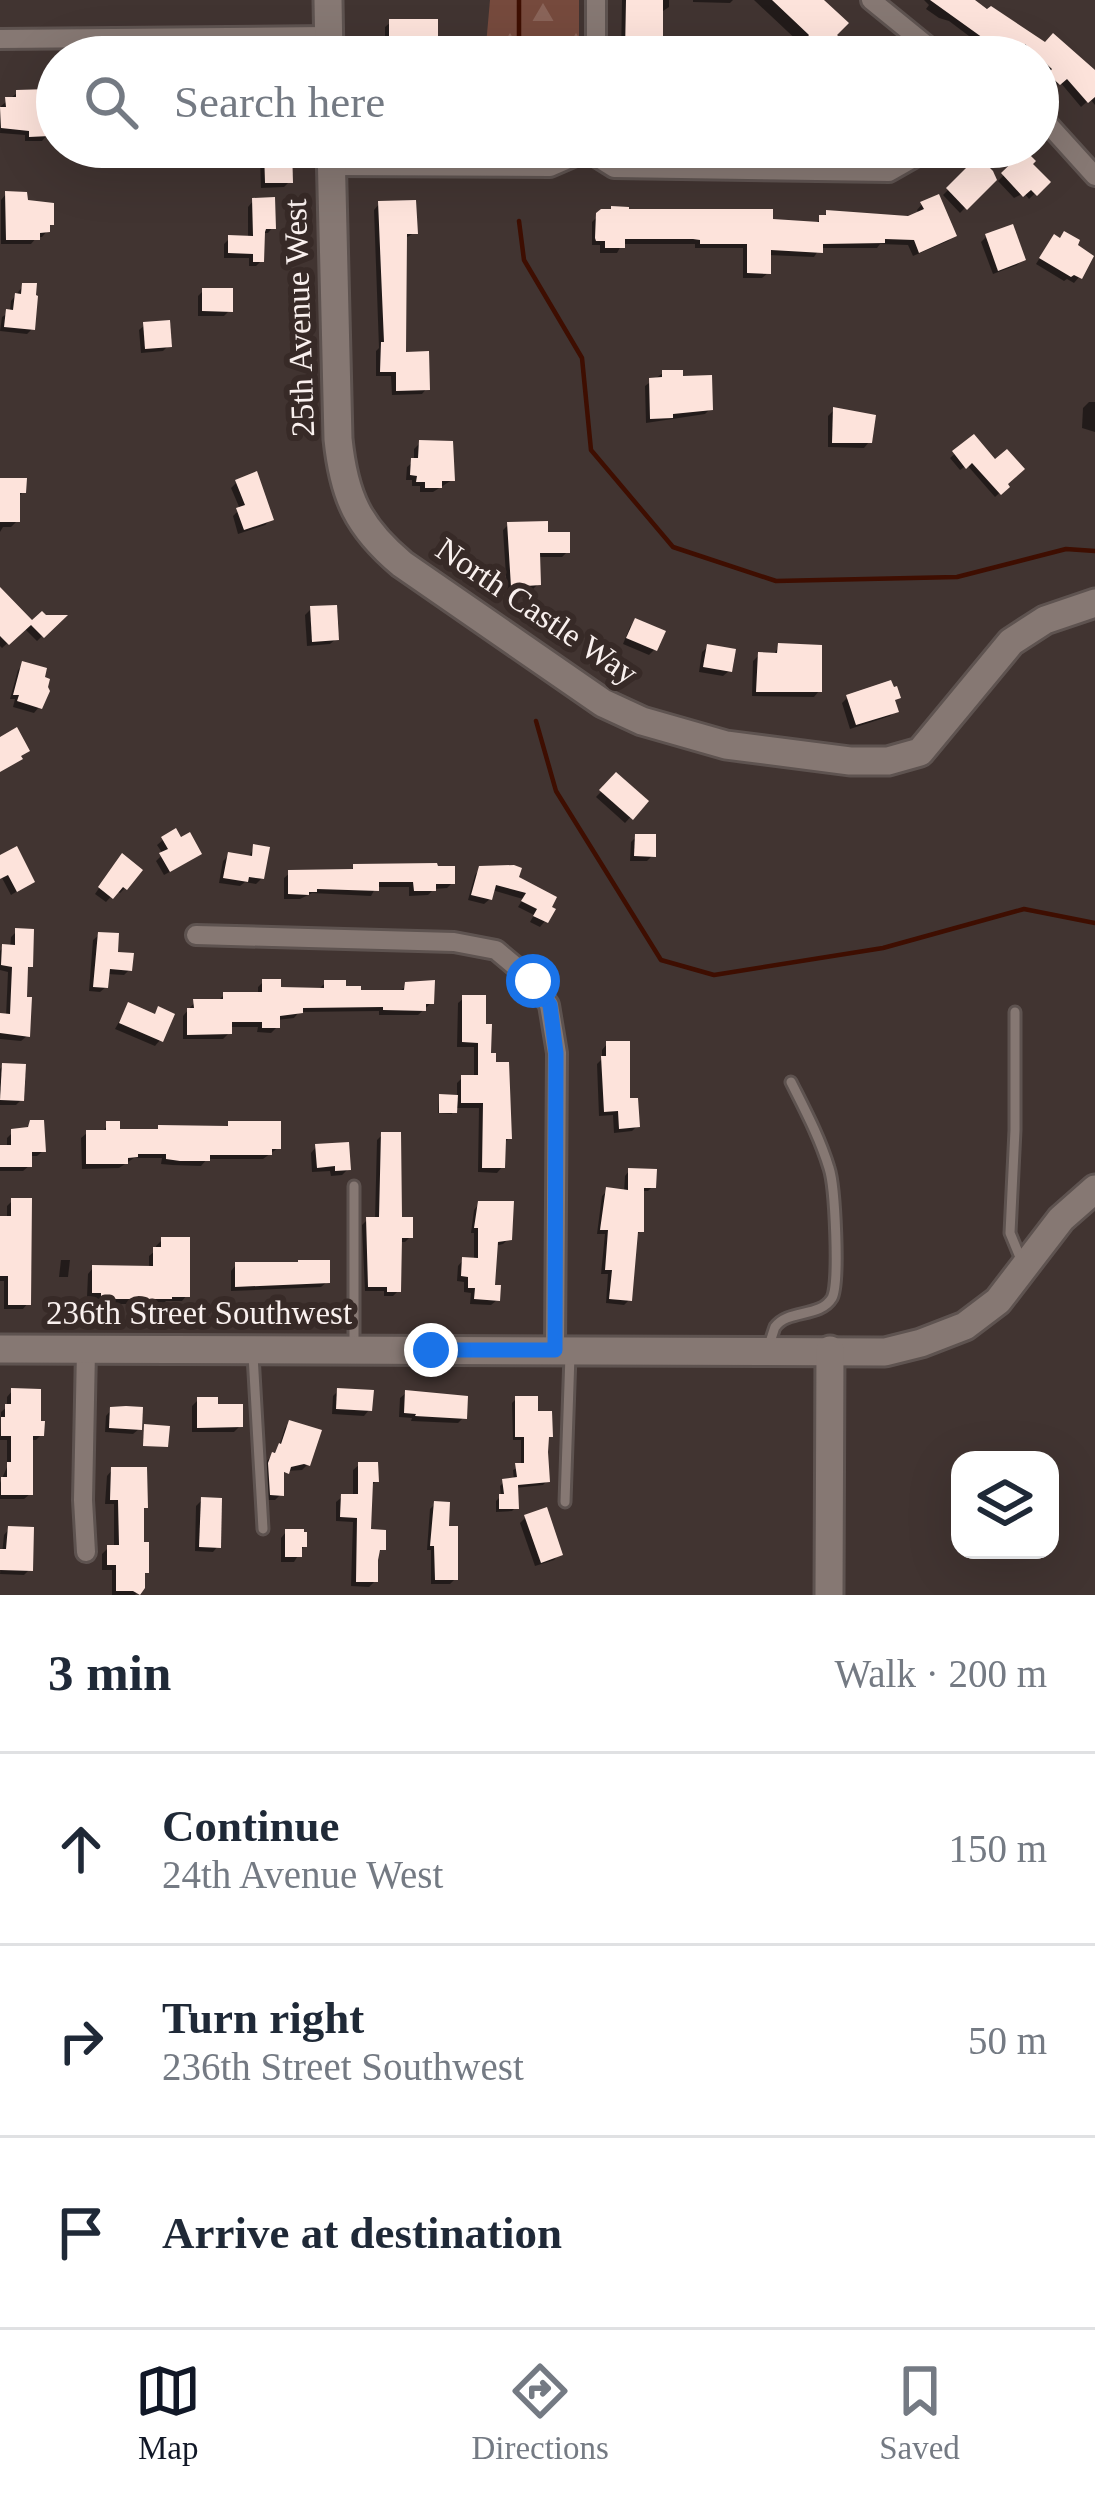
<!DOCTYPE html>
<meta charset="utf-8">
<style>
:root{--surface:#fff;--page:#f6f6f7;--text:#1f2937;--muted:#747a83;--line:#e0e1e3;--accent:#111827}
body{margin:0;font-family:"Times New Roman",serif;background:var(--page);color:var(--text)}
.controls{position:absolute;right:36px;bottom:36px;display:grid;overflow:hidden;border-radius:24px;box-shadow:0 12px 48px #0002}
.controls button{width:108px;height:108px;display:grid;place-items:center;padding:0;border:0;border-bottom:3px solid var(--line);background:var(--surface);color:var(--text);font:60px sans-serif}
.stop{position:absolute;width:36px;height:36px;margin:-27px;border:9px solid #1a73e8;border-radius:50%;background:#fff}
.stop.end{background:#1a73e8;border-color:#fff;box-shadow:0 3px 12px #0008}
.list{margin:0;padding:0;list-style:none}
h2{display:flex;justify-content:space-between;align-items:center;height:156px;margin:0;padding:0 48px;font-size:51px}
h2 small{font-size:39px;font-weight:400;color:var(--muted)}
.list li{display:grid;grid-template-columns:78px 1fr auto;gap:36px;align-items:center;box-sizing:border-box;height:192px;padding:0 48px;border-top:3px solid var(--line)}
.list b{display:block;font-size:45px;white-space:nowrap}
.list p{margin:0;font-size:39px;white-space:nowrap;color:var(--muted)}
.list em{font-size:39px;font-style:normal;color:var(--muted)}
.icon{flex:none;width:66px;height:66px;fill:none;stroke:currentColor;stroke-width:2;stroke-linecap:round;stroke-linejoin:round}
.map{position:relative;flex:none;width:1095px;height:1595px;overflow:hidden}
.search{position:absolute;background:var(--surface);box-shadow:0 12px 48px #0002;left:36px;right:36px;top:36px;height:132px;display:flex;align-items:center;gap:30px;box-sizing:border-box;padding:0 42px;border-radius:66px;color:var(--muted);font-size:45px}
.sheet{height:732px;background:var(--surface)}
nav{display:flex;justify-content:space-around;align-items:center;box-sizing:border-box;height:168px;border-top:3px solid var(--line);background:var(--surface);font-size:33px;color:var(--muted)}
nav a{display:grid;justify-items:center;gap:6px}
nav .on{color:var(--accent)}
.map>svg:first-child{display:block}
.forest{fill:url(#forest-firs)}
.shadow{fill:#0007}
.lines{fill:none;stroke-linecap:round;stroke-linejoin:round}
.stream{stroke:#3e0e01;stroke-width:4.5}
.building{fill:#fde3db}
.lane-casing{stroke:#5e5350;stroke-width:15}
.street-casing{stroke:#5e5350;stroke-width:24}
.secondary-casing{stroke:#5e5350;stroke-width:33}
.lane{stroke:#867873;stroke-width:9}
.street{stroke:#867873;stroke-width:18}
.secondary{stroke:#867873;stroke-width:27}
.route{stroke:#1a73e8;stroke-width:15}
.labels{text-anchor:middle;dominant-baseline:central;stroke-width:12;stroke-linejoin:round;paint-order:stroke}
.street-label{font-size:33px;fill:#f9f0ee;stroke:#372a27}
</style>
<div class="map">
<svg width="1095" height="1595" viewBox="0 0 1095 1595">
<defs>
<pattern id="forest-firs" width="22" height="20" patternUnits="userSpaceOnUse" patternTransform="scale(3)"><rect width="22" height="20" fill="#764a3d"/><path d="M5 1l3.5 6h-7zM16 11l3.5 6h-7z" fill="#8a6459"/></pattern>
</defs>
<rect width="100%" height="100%" fill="#413431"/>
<!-- forest -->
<path class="forest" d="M490,0h89v57h-94z"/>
<!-- shadow -->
<g class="shadow">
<path d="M622,0h47v7l-9,6 1,44 -40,-1z"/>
<path d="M693,0h40l-3,3 -37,-1z"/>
<path d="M754,0h63l24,57h-33l-8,-8 3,-3z"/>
<path d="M924,0h49l122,74v31l-5,-6 -9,8 -21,-25 -7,7 -8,-8 4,-5 -11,-10v-9h-10l-9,-8 -7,8 -18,-11 -5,5 -40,-30 -10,-3 -13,-9 3,-4z"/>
<path d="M391,22l44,18 -6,6 -2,11 -42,-1v-29z"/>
<path d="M17,93l30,42 -5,6h-17v-6l-25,-2 1,-27z"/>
<path d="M268,147h21l1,34 -6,6 -23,1 -1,-31 8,-5z"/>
<path d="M1025,154l4,10 18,18 -18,17 -5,-6 -10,5 -16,-17z"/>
<path d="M978,160l15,19 -33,34 -17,-18z"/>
<path d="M6,194l19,9 26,21 -4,7 -5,6h-5l-6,7h-30v-44z"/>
<path d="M253,201l20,26 -5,6h-5l-2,28 -5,5h-7v-8h-25v-14l6,-6 18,1v-32z"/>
<path d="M379,204l35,29 -10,6 -1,116 24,33 -5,6 -30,1 -1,-19h-15v-25l3,-3 -5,-138z"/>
<path d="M922,204l32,31 -6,6 -35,15 -5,-11 -28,-1 -3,4h-57l-6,9 -46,-2v18l-6,5h-19v-30h-48v-4h-73l-5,9h-17v-8h-8v-23l10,-10 212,13 13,-12 81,6 11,-5 -2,-4z"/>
<path d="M986,237l37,22 -6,6 -24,9 -12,-32z"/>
<path d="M1049,243l30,34 -5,6 -7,-4 -3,2 -28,-17z"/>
<path d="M23,286l9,43 -5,5 -27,-3 2,-14 8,-5 1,-11z"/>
<path d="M203,291l27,19 -6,6h-26v-20z"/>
<path d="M145,325l24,20 -6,6 -22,2 -2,-23z"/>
<path d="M663,373l17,6 30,30 -5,5 -59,9 -1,-37z"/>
<path d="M1089,402h6v30l-13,-4 1,-20z"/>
<path d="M834,410l35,32 -5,6 -36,-1v-31z"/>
<path d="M973,438l33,49 -11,10 -28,-32 -7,5 -10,-12z"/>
<path d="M420,443l32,37 -19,12h-13v-6h-8v-6h-6l1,-13 7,-6v-12z"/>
<path d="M0,481l23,11 -6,6v23l-6,6h-8l-3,5z"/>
<path d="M237,482l33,38 -5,5 -27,9 -5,-18 7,-7 -9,-21z"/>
<path d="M508,525l37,10 22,17 -5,5h-25l1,27 -5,5 -26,2 -4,-61z"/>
<path d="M0,598l32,26 29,-6 -24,23 -13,-13 -22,20 -2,-2z"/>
<path d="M311,609l25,30 -6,5 -23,2 -2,-31z"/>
<path d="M635,622l20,27 -6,6 -26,-11 7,-17z"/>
<path d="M779,646l40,45 -5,6 -62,-1 1,-35 6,-6 14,1z"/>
<path d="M708,647l21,24 -6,5 -24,-4 3,-20z"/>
<path d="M23,665l16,42 -5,6 -21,-6 2,-8h-5l8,-29z"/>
<path d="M898,697l-6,6 3,8 -5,5 -40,13 -8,-26 5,-5z"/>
<path d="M616,776l29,25 -20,22 -29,-26z"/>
<path d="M636,837l17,18 -6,6h-17l1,-19z"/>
<path d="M163,840l30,19 -29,16 -8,-14 7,-7 -6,-9z"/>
<path d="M254,848l8,30 -6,6 -11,-2 -5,4 -21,-3 4,-22 6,-6 19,3z"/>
<path d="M0,858l32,24 -21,13 -9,-17 -2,1z"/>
<path d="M117,862l8,26 -5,5 -4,-2 -10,11 -11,-8z"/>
<path d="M354,867l98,16 -5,5 -13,1 -6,6 -19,1v-9h-33l-5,9 -59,-3 -12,6h-16v-21l6,-5 59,-1z"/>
<path d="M480,869l36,9 37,20 -8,23 -5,6 -10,-5 4,-7 -16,-8 5,-8 -31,-9 -2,9 -6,5 -16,-4 7,-25z"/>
<path d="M17,931l13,35 -5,5 2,65 -6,5 -21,-2v-23l6,1 2,-45 -8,-2v-19l3,-4 7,1 1,-11z"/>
<path d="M99,935l30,35 -5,5 -17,-1 -1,13 -6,5 -11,-1 4,-51z"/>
<path d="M263,982l15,8 42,-2 5,-5 33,10 43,-3 6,-5 24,18 -13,12h-39v-4l-80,1 -5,6 -17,2v7l-6,6 -14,-1 1,-5h-29v6l-6,6h-40v-23l12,-14h22l7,-7h34v-8z"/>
<path d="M464,998l29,67 16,73 -6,6 -1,23 -5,6 -19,-1 1,-64h-25l-2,6 -14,-1 1,-14 18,-1v-15l5,-5h12v-31h-17l1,-44z"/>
<path d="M128,1006l25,10 6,-6 1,30 -5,6 -40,-17z"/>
<path d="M607,1044l30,82 -5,5 -18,2 -1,-18 -14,1 -2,-52 5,-5v-9z"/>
<path d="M3,1066l18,34 -5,5h-16v-36z"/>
<path d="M31,1123l12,28 -6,5h-8v10l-6,5h-23v-23h7v-10l6,-6 12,-3z"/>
<path d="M108,1124l9,8h38l4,-4 66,1 4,-5 49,24 -15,11h-56l-6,7 -29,-1 -11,-1 1,-6h-28l-15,10 -37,1 -1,-31 6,-5h15z"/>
<path d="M382,1135l17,85 11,17 -5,5h-6l-1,49 -5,5h-9v-5h-19l-3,-66 5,-5h8l2,-80z"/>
<path d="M316,1147l32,22 -6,6 -11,1 -1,-5 -18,1 -1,-19z"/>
<path d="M629,1171l24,15 -5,5h-7v40l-6,5 -6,64 -5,5 -18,-2 2,-29h-7l4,-40h-8l5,-38 5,-5 17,1 1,-16z"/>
<path d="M12,1201l16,102 -5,6h-19v-28h-4v-62h7v-13z"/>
<path d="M479,1204l30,34 -6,6 -8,2 -3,42 5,12 -6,5 -21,-1 1,-11 -7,-1v-10l-7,-1 1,-15 5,-6 11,1v-28h-3l3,-23z"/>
<path d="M162,1240l25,55 -5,6h-16l-3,3h-67l1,-6 -10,-1 1,-23 5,-6 56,1v-13l7,-6v-4z"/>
<path d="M61,1260h9l-2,17h-9z"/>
<path d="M236,1265l91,17 -6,5 -90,4v-20z"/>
<path d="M12,1391l29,44 -5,5h-6v54l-6,5h-24v-16l7,-16v-27h-7l1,-28 6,-5v-10z"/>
<path d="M338,1391l31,19 -5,6 -32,-2 1,-18z"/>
<path d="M406,1393l58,24 -6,6 -47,-2 1,-3 -13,-1 1,-19z"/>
<path d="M516,1399l19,15 15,22 -4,4 1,41 -4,4 -28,3 1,19 -4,4 -16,1v-11l5,-5 -1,-10 4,-4 10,-1 -1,-11 8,-4v-26h-8l-1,-37z"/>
<path d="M198,1400l17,7 25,19 -6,6h-42v-26z"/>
<path d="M111,1410l28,19 -6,5 -28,-2 1,-16z"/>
<path d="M290,1423l17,42 -5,5 -16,1 -5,6v17l-6,6h-9l-2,-29 3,-10 12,-14 6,-19z"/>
<path d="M359,1465l17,16 -6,6 -2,45 15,16 -7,7 -1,26 -6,6 -18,-1 2,-64 -17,-1v-19l6,-5h11v-27z"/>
<path d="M112,1470l29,41 1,76 -7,8h-23v-25h-10v-16l6,-6h6v-44h-9l2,-28z"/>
<path d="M202,1500l16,46 -5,6 -18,-1 1,-45z"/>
<path d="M435,1504l11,25 9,50 -5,5h-19v-34h-4l3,-41z"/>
<path d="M526,1517l33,37 -5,6 -19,6 -15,-43z"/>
<path d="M9,1529l21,40 -6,6 -24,-1 4,-39z"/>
<path d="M286,1532l18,14 -10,16h-13v-24z"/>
</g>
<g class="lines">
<!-- stream -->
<g class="stream">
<path d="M519,0v57"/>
<path d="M519,221l5,39 58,98 9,92 82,97 103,34 181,-4 109,-28 29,2"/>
<path d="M536,721l20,70 105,169 53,15 169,-27 141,-39 71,14"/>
</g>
</g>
<!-- building -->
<g class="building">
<path d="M626,0h37v57h-27v-5h-11z"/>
<path d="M772,0h52l25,23 -12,12 13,12 -10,10h-12l-7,-4 -15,-14 3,-4z"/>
<path d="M930,0h45l12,9 4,-3 54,36 8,-9 42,37v27l-7,6 -21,-24 -7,6 -12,-11 4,-5 -27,-25 -6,9 -18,-11 -4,6z"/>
<path d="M389,19h49v22h-8v16h-33v-5h-8z"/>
<path d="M49,89l1,47 -21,1v-6l-28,-3 -1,-21h6l-1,-10h11v-7z"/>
<path d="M272,147h20l1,36h-28l-1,-34z"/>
<path d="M1025,150l11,11 -3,3 18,18 -14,14 -6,-6 -8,7 -22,-24z"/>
<path d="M978,156l15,15 4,9 -30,30 -21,-22z"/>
<path d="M5,191l22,1 1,8 26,3v22h-4v7l-10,1v7h-34z"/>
<path d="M939,194l18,42 -38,17 -5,-13 -29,-1v4l-62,1v9l-52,-3v24l-24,-1v-29h-47v-4l-7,-1h-68v9h-20v-7h-9l-1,-3 1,-25 5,-4h10v-3l18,1v2h144v10l46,3v-7h7v-5l82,6 16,-7 -4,-7z"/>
<path d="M275,197l1,32h-10l-1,3 -1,30h-11v-8l-25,-1v-18l25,1 -1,-38z"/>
<path d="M416,200l2,34h-11l-1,118 23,-1 1,39 -34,1v-19h-16l1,-30h3l-6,-141z"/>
<path d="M1013,224l13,36 -28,11 -13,-37z"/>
<path d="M1064,231l16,9 -2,5 16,11 -12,23 -8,-4 -3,2 -32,-19 15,-24 6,4z"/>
<path d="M22,283h15l-1,12 2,1 -3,34 -31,-3 2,-18 7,1 2,-17 6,1z"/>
<path d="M202,288h31v24l-31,-1z"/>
<path d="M170,320l2,27 -27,2 -2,-27z"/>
<path d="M662,370h21v6l29,-1 1,35 -40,4v4l-23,1 -1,-41 13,-1z"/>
<path d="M833,407l43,8 -4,28h-40z"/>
<path d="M974,434l21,25 12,-10 18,20 -17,15 2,3 -9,8 -29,-32 -6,6 -14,-18z"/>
<path d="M419,440l34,1 2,40h-13v7h-17v-6h-9l1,-6 -7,-1 1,-17h7z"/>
<path d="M257,471l17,49 -30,10 -8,-22 9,-3 -10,-25z"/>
<path d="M0,478h27l-1,15h-6v29h-20z"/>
<path d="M548,521v11h22v21h-30l1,32 -30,2 -4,-65z"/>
<path d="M0,587l32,33 10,-9 4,4h22l-24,23 -13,-13 -22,20 -9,-9z"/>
<path d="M337,605l2,35 -27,2 -2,-36z"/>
<path d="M635,618l31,13 -9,20 -31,-13z"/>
<path d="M778,643l44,2v47h-66l2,-40 19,1z"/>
<path d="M707,644l29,5 -4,23 -29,-5z"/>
<path d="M22,661l25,7 -2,9 5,2 -2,8 2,4 -8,18 -25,-8 2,-6h-6z"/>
<path d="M891,680l3,7 3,-1 4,12 -6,2 4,12 -43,13 -10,-30z"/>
<path d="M17,727l13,24 -9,5 2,3 -23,13v-35z"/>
<path d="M616,772l33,29 -16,19 -34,-30z"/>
<path d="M176,828l5,9 9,-5 12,22 -32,18 -11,-19 9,-4 -7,-12z"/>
<path d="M635,834h21v23l-22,-1z"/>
<path d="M253,844l17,3 -6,32 -15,-2 -1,5 -25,-4 5,-26 24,4z"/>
<path d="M17,846l18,36 -18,10 -9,-17 -8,4v-24z"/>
<path d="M122,853l21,17 -16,20 -4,-3 -10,12 -15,-12z"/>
<path d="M437,863l1,3h17v18h-19v7h-22l-1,-9h-34v9l-62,-2v3h-8v3l-21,-1v-24l65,-1v-5z"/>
<path d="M514,865l8,3 -3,9 38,20 -5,10 4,2 -8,14 -15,-7 4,-7 -16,-8 5,-8 -30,-8 -4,15 -21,-5 8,-29z"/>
<path d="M15,928l19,1 -1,38h-5l-1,30h5l-2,40 -30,-4v-20l10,1 2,-47 -11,-2 1,-21 13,1z"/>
<path d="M98,932l21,1 -1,19 16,1 -2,18 -22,-2 -2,19 -15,-1z"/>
<path d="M262,979h19v8l43,1v-8h22v6h15v4h43l1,-8 30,-2 -1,24h-8v7l-43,-1v-3l-80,1v5l-23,3v12h-18v-6h-30v12l-45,1v-27h7l-1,-9h30v-7h39z"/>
<path d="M462,995h24v29h6l-1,29h5v9h13l3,77h-6l-1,29h-23l1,-65h-22v-28h17v-32l-16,-1z"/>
<path d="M128,1002l27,12 3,-8 17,8 -12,28 -44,-19z"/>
<path d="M606,1041h24v57h8l2,29 -21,2 -1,-18 -14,1 -3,-56h5z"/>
<path d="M2,1063l24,1 -2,37 -24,-1z"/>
<path d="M439,1094l19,1 -1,18h-18z"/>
<path d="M30,1120h14l2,32h-14v15h-32v-22h11v-16l17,-2z"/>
<path d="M106,1121h14v8h38v-4l70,1v-5h53v28h-9v6h-62v6h-30l-14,-2v-5h-28v3l-10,1v6h-42v-34h20z"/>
<path d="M381,1132h20l1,85h11v21h-11l-1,54h-14v-5h-19l-2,-70h13z"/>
<path d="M349,1142l2,28 -16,1v-5l-18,2 -2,-24z"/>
<path d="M628,1168l29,1 -1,19h-12v44h-6l-6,69 -23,-2 3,-29h-7l3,-40h-8l6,-43 22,3z"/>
<path d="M11,1198h21l-1,107h-23v-29h-8v-60h11z"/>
<path d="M478,1201h36l-2,39 -14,2 -3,43h6l-1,16 -26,-2 1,-11h-7v-11l-7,-1 1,-19 16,1v-30h-4z"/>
<path d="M161,1237h29v60h-18v2h-71v-6h-9v-28l61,1v-19h8z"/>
<path d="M298,1260h32v23l-95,4v-25h63z"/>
<path d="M11,1388l30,1v32h4l-1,15h-11v59h-32v-18h6v-15h4v-26h-10v-19h4v-13h6z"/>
<path d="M337,1388l37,2 -2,21 -36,-2z"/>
<path d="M405,1390l63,6 -1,23 -52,-3 1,-2 -12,-1z"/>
<path d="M515,1396h23v15h14l1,26h-4l-1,15 2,30 -32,3 1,24h-20v-15h5l-2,-15 15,-2 -2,-14h9v-26h-9z"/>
<path d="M197,1397h21v7h25v23l-46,1z"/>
<path d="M126,1406l17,1 -1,23 -33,-2 1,-21z"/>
<path d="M289,1420l33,10 -12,36 -6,-2 -13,3 -2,7 -5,-2v24l-14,-1 -2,-32 4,-11 3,1 4,-10 2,1z"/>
<path d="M144,1424l26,2 -2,21 -25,-1z"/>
<path d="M358,1462h20l1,20h-6l-2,47 15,1v20h-6l-2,10v22h-22l1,-64 -17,-1 1,-23h17z"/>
<path d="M111,1467h36l1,41h-4v34h5v31h-4v15l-5,7 -7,-4h-17v-26h-9v-20h12l-1,-45h-8z"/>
<path d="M201,1497l21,1 -1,50 -22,-1z"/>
<path d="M434,1501l16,1 -1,24h9v54h-23l-1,-34h-4z"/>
<path d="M547,1507l16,48 -22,8 -17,-48z"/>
<path d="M8,1526l26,1 -1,44 -33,-1v-21h6z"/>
<path d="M285,1529h19v3h3v15h-5v10h-17z"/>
</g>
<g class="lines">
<defs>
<g id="lane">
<path d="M1015,1012v118l-5,103 12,29"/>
<path d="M769,1345c1,-2 5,-16 6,-18 13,-18 45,-9 57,-29 8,-15 3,-112 -3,-130 -9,-30 -24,-58 -38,-86"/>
<path d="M354,1349v-163"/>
<path d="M253,1355l10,174"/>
<path d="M565,1502l5,-147"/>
</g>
<g id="street">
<path d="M596,0v57"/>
<path d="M871,0l70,57"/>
<path d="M0,39l328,-3"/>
<path d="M1038,118l10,6 47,52"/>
<path d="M331,166l219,1 37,-16 27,17 275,4 44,-25"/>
<path d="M196,935l258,7 42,8 37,31 16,24 8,48 -2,297"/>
<path d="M86,1350l-3,150 3,52"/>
</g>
<g id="secondary">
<path d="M328,0l1,57"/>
<path d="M331,147l7,292c6,58 20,88 64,125l201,139 39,18 84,24 124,16h38l32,-9 91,-110 34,-22 50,-17"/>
<path d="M0,1349l885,3 36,-9 44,-17 33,-25 63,-82 34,-30"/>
<path d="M829,1595l1,-245"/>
</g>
</defs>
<!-- lane casing -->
<use href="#lane" class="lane-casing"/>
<!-- street casing -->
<use href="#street" class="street-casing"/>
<!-- secondary casing -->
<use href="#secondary" class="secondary-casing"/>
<!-- lane -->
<use href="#lane" class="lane"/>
<!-- street -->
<use href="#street" class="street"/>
<!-- secondary -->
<use href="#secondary" class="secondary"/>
</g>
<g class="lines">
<!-- route -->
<path class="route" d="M431,1350h124l1,-297 -6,-48 -17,-24"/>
</g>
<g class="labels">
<!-- street labels -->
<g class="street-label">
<text transform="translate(299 318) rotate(-92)">25th Avenue West</text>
<text transform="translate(537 611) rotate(34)">North Castle Way</text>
<text x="199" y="1313">236th Street Southwest</text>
</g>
</g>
</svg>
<div class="controls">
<button><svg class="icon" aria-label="layers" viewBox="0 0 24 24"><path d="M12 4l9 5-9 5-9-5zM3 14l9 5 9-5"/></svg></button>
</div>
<div class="stop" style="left:533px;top:981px"></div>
<div class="stop end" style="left:431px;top:1350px"></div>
<div class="search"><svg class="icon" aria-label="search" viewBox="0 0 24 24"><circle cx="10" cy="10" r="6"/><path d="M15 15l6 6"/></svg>Search here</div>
</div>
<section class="sheet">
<h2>3 min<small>Walk · 200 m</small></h2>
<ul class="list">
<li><svg class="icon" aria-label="ahead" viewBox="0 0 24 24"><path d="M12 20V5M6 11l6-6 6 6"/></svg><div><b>Continue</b><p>24th Avenue West</p></div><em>150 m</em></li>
<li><svg class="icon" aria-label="right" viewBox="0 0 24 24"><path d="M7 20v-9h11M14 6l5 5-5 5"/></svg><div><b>Turn right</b><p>236th Street Southwest</p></div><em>50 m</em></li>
<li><svg class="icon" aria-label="arrive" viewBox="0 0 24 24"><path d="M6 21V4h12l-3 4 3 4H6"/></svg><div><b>Arrive at destination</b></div></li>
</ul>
</section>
<nav>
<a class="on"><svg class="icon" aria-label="map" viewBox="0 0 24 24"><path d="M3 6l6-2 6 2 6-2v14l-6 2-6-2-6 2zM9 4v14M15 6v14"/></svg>Map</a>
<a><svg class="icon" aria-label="directions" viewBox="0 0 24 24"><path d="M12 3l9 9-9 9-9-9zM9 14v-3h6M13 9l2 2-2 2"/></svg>Directions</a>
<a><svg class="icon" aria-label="saved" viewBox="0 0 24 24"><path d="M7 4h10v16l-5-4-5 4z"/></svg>Saved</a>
</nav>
